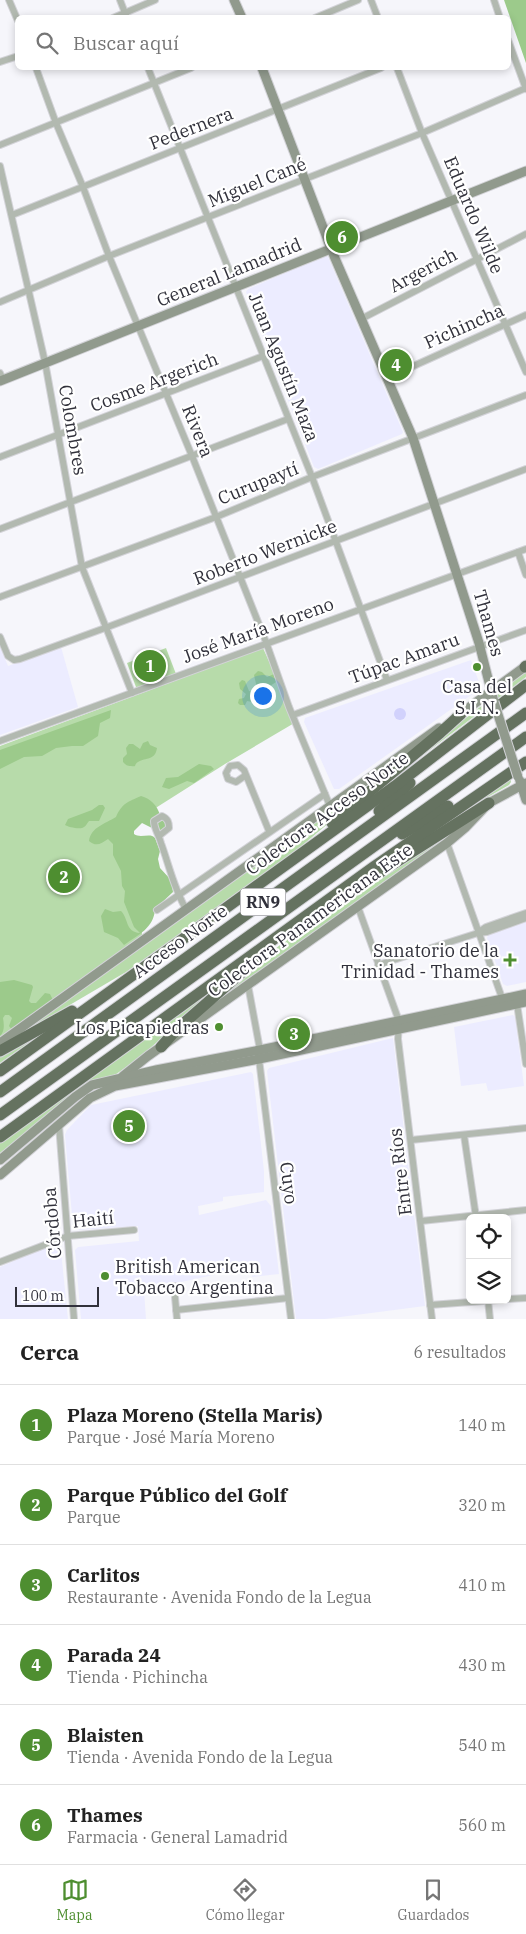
<!DOCTYPE html>
<html lang="es">
<meta charset="utf-8">
<style>
:root{--surface:#fff;--page:#f6f6f6;--text:#222;--muted:#767676;--line:#e0e0e0;--accent:#4e8e30}
body{margin:0;font-family:"IBM Plex Serif",serif;background:var(--page);color:var(--text)}
.controls{position:absolute;right:15px;bottom:15px;display:grid;overflow:hidden;border-radius:8px;box-shadow:0 2px 8px #0003}
.controls button{width:45px;height:45px;display:grid;place-items:center;padding:0;border:0;border-bottom:1px solid var(--line);background:var(--surface);color:var(--text);font:25px sans-serif}
.scale{position:absolute;left:15px;bottom:12px;width:84px;box-sizing:border-box;padding-left:5px;border:2px solid #31313b;border-top:0;font-size:14px;line-height:18px;white-space:nowrap;color:#31313b;-webkit-text-stroke:4px #fff;paint-order:stroke}
.you{position:absolute;left:262px;top:695px;width:18px;height:18px;margin:-12px;border:4px solid #fff;border-radius:50%;background:#1a73e8;box-shadow:0 0 0 8px #1a73e833}
.badge{display:grid;place-items:center;width:32px;height:32px;border-radius:50%;background:var(--accent);color:#fff;font-size:16px;font-weight:700}
.pin{position:absolute;translate:-50% -50%;border:2px solid #fff;box-shadow:0 1px 5px #0006}
.list{margin:0;padding:0;list-style:none}
h2{display:flex;justify-content:space-between;align-items:center;height:65px;margin:0;padding:0 20px;font-size:21px}
h2 small{font-size:16px;font-weight:400;color:var(--muted)}
.list li{display:grid;grid-template-columns:32px 1fr auto;gap:15px;align-items:center;box-sizing:border-box;height:80px;padding:0 20px;border-top:1px solid var(--line)}
.list b{display:block;font-size:19px;white-space:nowrap}
.list p{margin:0;font-size:16px;white-space:nowrap;color:var(--muted)}
.list em{font-size:16px;font-style:normal;color:var(--muted)}
.icon{flex:none;width:28px;height:28px;fill:none;stroke:currentColor;stroke-width:2;stroke-linecap:round;stroke-linejoin:round}
.map{position:relative;flex:none;width:526px;height:1319px;overflow:hidden}
.search{position:absolute;background:var(--surface);box-shadow:0 2px 8px #0003;left:15px;right:15px;top:15px;height:55px;display:flex;align-items:center;gap:12px;box-sizing:border-box;padding:0 18px;border-radius:8px;color:var(--muted);font-size:19px}
.sheet{height:545px;background:var(--surface)}
nav{display:flex;justify-content:space-around;align-items:center;box-sizing:border-box;height:70px;border-top:1px solid var(--line);background:var(--surface);font-size:14px;color:var(--muted)}
nav a{display:grid;justify-items:center;gap:2px}
nav .on{color:var(--accent)}
.map>svg:first-child{display:block}
.built{fill:#ececff}
.green{fill:#b7dbaa}
.forest{fill:#9cca8b}
.water{fill:#d1d1fc}
.lines{fill:none;stroke-linecap:round;stroke-linejoin:round}
.street-casing{stroke:#d3d3d8;stroke-width:8}
.secondary-casing{stroke:#d3d3d8;stroke-width:11}
.highway-casing{stroke:#d3d3d8;stroke-width:13}
.street{stroke:#b2b9b0;stroke-width:6}
.secondary{stroke:#919a8d;stroke-width:9}
.highway{stroke:#657260;stroke-width:11}
.secondary-bridge-casing{stroke:#d3d3d8;stroke-width:11;stroke-linecap:butt}
.secondary-bridge{stroke:#919a8d;stroke-width:9}
.poi-dot{fill:#4e8e30;stroke:#fff;stroke-width:2}
.labels{text-anchor:middle;dominant-baseline:central;stroke-width:4.5;stroke-linejoin:round;paint-order:stroke}
.shield{fill:#fff;stroke:#6f6f76;stroke-width:1}
.shield-label{font-size:16px;font-weight:bold;fill:#31313b}
.street-label{font-size:18px;fill:#31313b;stroke:#fff}
.poi-label{font-size:18px;fill:#31313b;stroke:#fff;text-anchor:end}
</style>
<div class="map">
<svg width="526" height="1319" viewBox="0 0 526 1319">
<rect width="100%" height="100%" fill="#f6f6fb"/>
<!-- built -->
<g class="built">
<path d="M326,255l2,2 75,175 -1,2 -84,35 -4,-2 -68,-175 2,-3z"/>
<path d="M0,647l8,19 53,-19 17,60 -78,28z"/>
<path d="M471,660l9,25 -2,5 -139,99h-5l-30,-67 1,-4z"/>
<path d="M526,921v61l-19,4 -4,-2 -16,-46 1,-3z"/>
<path d="M513,1015l2,2 9,69 -36,5 -2,-8 -25,3 -7,-59z"/>
<path d="M393,1038l32,268 -100,13h-29l-29,-248 2,-3z"/>
<path d="M251,1072l2,2 11,97v21l-41,5v4l-25,5 1,9 67,-15 5,6 8,68 -27,3 -1,-10 -107,23 2,29h-65l-6,-69 3,-3 61,-6 -1,-15 -61,4 -4,-3 -8,-92 2,-5 24,-25z"/>
<path d="M60,1241l8,78h-68v-52z"/>
</g>
<!-- green -->
<g class="green">
<path d="M166,648l10,26 -37,14 -3,-1 -9,-24z"/>
<path d="M263,648l33,74 -71,42 -112,71 29,85v16l-142,103v-293z"/>
<path d="M526,672v5l-174,132 76,-62 56,-43c12,-1 14,-12 21,-18 6,-6 14,-10 21,-14z"/>
<path d="M415,750l-117,99 -172,123 -116,68z"/>
<path d="M510,776l1,6 -2,3 -30,17 -20,17 -76,45z"/>
<path d="M449,835l-248,178 94,-81z"/>
<path d="M222,984l-83,74 -27,19 -25,7 -87,69v-10z"/>
<path d="M52,1026l-52,37v-8z"/>
</g>
<!-- forest -->
<g class="forest">
<path d="M504,0h22v63z"/>
<path d="M258,671l4,1 5,5 7,-3 2,8 -6,4 1,4 -5,4 -2,6 -11,2 -6,-1 -2,4h-5l-2,-2 1,-4 5,-1 2,-4 -6,-5 -1,-6 3,-3 3,1 4,10 5,1 3,-4 -3,-13z"/>
<path d="M111,710l-1,8 -10,5 -2,13 -15,10h-11l-16,2 -14,8 -18,1 -24,12v-19z"/>
<path d="M148,741l2,4 7,3c-2,13 -11,9 -19,14 -5,3 0,5 -7,4 -4,0 -5,-1 -8,-4v-4l4,-4 -1,-6 3,-4h4l7,5 3,-6z"/>
<path d="M199,764l12,2 3,3 -20,14 -7,-2 -18,8 -7,-2 4,-9 12,-1z"/>
<path d="M141,796c10,3 16,9 19,19l9,3 -5,16 -22,-11 -8,8v3c7,5 16,-2 21,4l5,13 -2,8 2,9 11,12 2,12 -18,17c-1,19 -17,26 -31,36l-6,-7 -14,-6 -3,-16 4,-7 8,3 8,-1c8,8 4,21 19,22l-6,-6 -10,-25 1,-11 -3,-5 -1,-15 -8,-16v-11l-5,-5c-7,5 -12,8 -19,2 2,-14 16,-17 27,-24 6,-14 12,-15 25,-21z"/>
<path d="M99,805h4l2,3 -6,13h-10c-2,2 -3,5 -5,6 -3,3 -16,0 -19,-2l3,-6 24,-9z"/>
<path d="M14,980l18,5 1,2 -4,14 2,2h5l9,-10 5,1c2,4 6,10 3,15 -3,8 -33,17 -41,21l-3,-4 3,-8 -3,-3h-4l-2,3c1,6 2,13 -3,18v-54z"/>
</g>
<!-- water -->
<circle class="water" cx="400" cy="714" r="6"/>
<g class="lines">
<defs>
<g id="street">
<path d="M9,0l9,21"/>
<path d="M120,0l7,18"/>
<path d="M371,0l7,18"/>
<path d="M494,0l6,18"/>
<path d="M113,18l42,-18"/>
<path d="M315,18l43,-18"/>
<path d="M508,40l18,49"/>
<path d="M0,62l18,-6"/>
<path d="M36,68l20,55 27,64 26,69 83,200 74,186 23,65 41,99"/>
<path d="M148,68l164,409 75,203"/>
<path d="M397,68l25,65 104,239"/>
<path d="M0,145l191,-77"/>
<path d="M0,166l45,196 37,205 50,126"/>
<path d="M12,215l369,-147"/>
<path d="M0,302l109,-46 313,-123 104,-45"/>
<path d="M361,319l165,-85"/>
<path d="M0,373l3,7"/>
<path d="M387,378l139,-63"/>
<path d="M0,457l263,-101"/>
<path d="M0,529l288,-110"/>
<path d="M518,552l8,23"/>
<path d="M0,597l216,-80 96,-40 214,-82"/>
<path d="M0,637l8,19 6,4 6,-1 85,-31 421,-159"/>
<path d="M293,715l233,-85"/>
<path d="M0,741l526,-192"/>
<path d="M246,775l-10,7 -8,-3 -2,-6 4,-7 8,-1 6,5 25,61"/>
<path d="M159,836l10,-8c0,-6 -1,-9 -7,-12l-8,5c0,8 5,14 7,22 8,22 13,46 25,66"/>
<path d="M447,843l55,155 3,2"/>
<path d="M358,907l41,114 -1,18 34,280"/>
<path d="M157,910l168,-116"/>
<path d="M479,932l7,-5 40,-14"/>
<path d="M378,965l100,-32 9,-1 39,-14"/>
<path d="M248,985l12,65 -1,9 32,260"/>
<path d="M515,1003l2,1 9,60"/>
<path d="M59,1125l15,194"/>
<path d="M464,1135l12,82"/>
<path d="M411,1140l115,-12"/>
<path d="M421,1221l105,-11"/>
<path d="M0,1262l68,-26 66,-6"/>
<path d="M174,1286l3,33"/>
<path d="M507,1299l19,-1"/>
<path d="M488,1300l2,19"/>
<path d="M430,1305l68,-5"/>
<path d="M176,1310l112,-12"/>
</g>
<g id="secondary">
<path d="M234,0l8,18"/>
<path d="M262,68l72,188 79,182 66,205 15,59"/>
<path d="M0,381l526,-210"/>
<path d="M456,717l70,-51"/>
<path d="M520,781l6,19"/>
<path d="M0,1043l439,-315"/>
<path d="M123,1076l25,-20 299,-213 19,-16 23,-24 37,-20"/>
<path d="M0,1160l75,-63 17,-12 64,-15 104,-20 266,-56"/>
<path d="M0,1175l90,-77 25,-12 144,-27 267,-57"/>
</g>
<g id="highway">
<path d="M525,667l1,-1"/>
<path d="M379,811l31,-28"/>
<path d="M332,823l108,-90 21,-19"/>
<path d="M402,834l46,-28"/>
<path d="M374,876l115,-73"/>
<path d="M161,1047l15,-17 80,-70"/>
<path d="M0,1051l72,-40"/>
<path d="M0,1071l395,-285 131,-101"/>
<path d="M0,1092l526,-379"/>
<path d="M0,1115l526,-378"/>
<path d="M0,1137l375,-271 151,-104"/>
</g>
</defs>
<!-- street casing -->
<use href="#street" class="street-casing"/>
<!-- secondary casing -->
<use href="#secondary" class="secondary-casing"/>
<!-- highway casing -->
<use href="#highway" class="highway-casing"/>
<!-- street -->
<use href="#street" class="street"/>
<!-- secondary -->
<use href="#secondary" class="secondary"/>
<!-- highway -->
<use href="#highway" class="highway"/>
<defs>
<path id="secondary-bridge" d="M494,702l24,75"/>
</defs>
<!-- secondary-bridge casing -->
<use href="#secondary-bridge" class="secondary-bridge-casing"/>
<!-- secondary-bridge -->
<use href="#secondary-bridge" class="secondary-bridge"/>
</g>
<!-- markers -->
<g class="poi-dot">
<circle cx="477" cy="667" r="5"/>
<path d="M507.5 952.5h5v5h5v5h-5v5h-5v-5h-5v-5h5z"/>
<circle cx="219" cy="1027" r="5"/>
<circle cx="105" cy="1276" r="5"/>
</g>
<g class="labels">
<!-- shield labels -->
<rect class="shield" x="240.5" y="888.5" width="45" height="27" rx="4"/>
<g class="shield-label">
<text x="263" y="902">RN9</text>
</g>
<!-- street labels -->
<g class="street-label">
<text transform="translate(191 128) rotate(-21)">Pedernera</text>
<text transform="translate(257 182) rotate(-22)">Miguel Cané</text>
<text transform="translate(474 215) rotate(67)">Eduardo Wilde</text>
<text transform="translate(423 270) rotate(-28)">Argerich</text>
<text transform="translate(229 272) rotate(-22)">General Lamadrid</text>
<text transform="translate(464 326) rotate(-24)">Pichincha</text>
<text transform="translate(284 367) rotate(68)">Juan Agustín Maza</text>
<text transform="translate(154 382) rotate(-21)">Cosme Argerich</text>
<text transform="translate(73 430) rotate(80)">Colombres</text>
<text transform="translate(198 431) rotate(68)">Rivera</text>
<text transform="translate(258 483) rotate(-22)">Curupaytí</text>
<text transform="translate(265 552) rotate(-21)">Roberto Wernicke</text>
<text transform="translate(489 623) rotate(74)">Thames</text>
<text transform="translate(258 630) rotate(-20)">José María Moreno</text>
<text transform="translate(404 658) rotate(-20)">Túpac Amaru</text>
<text transform="translate(327 813) rotate(-36)">Colectora Acceso Norte</text>
<text transform="translate(310 920) rotate(-36)">Colectora Panamericana Este</text>
<text transform="translate(180 941) rotate(-36)">Acceso Norte</text>
<text transform="translate(400 1172) rotate(-97)">Entre Ríos</text>
<text transform="translate(289 1183) rotate(83)">Cuyo</text>
<text transform="translate(93 1219) rotate(-6)">Haití</text>
<text transform="translate(52 1223) rotate(-95)">Córdoba</text>
</g>
<!-- poi labels -->
<g class="poi-label">
<text x="477" y="686" text-anchor="middle">Casa del<tspan x="477" dy="21">S.I.N.</tspan></text>
<text x="499" y="950">Sanatorio de la<tspan x="499" dy="21">Trinidad - Thames</tspan></text>
<text x="209" y="1027">Los Picapiedras</text>
<text x="115" y="1266" text-anchor="start">British American<tspan x="115" dy="21">Tobacco Argentina</tspan></text>
</g>
</g>
</svg>
<div class="controls">
<button><svg class="icon" aria-label="locate" viewBox="0 0 24 24"><circle cx="12" cy="12" r="6"/><path d="M12 2v4M12 18v4M2 12h4M18 12h4"/></svg></button>
<button><svg class="icon" aria-label="layers" viewBox="0 0 24 24"><path d="M12 4l9 5-9 5-9-5zM3 14l9 5 9-5"/></svg></button>
</div>
<div class="scale">100 m</div>
<div class="you"></div>
<div class="pin badge" style="left:150px;top:666px">1</div>
<div class="pin badge" style="left:64px;top:877px">2</div>
<div class="pin badge" style="left:294px;top:1034px">3</div>
<div class="pin badge" style="left:396px;top:365px">4</div>
<div class="pin badge" style="left:129px;top:1126px">5</div>
<div class="pin badge" style="left:342px;top:237px">6</div>
<div class="search"><svg class="icon" aria-label="search" viewBox="0 0 24 24"><circle cx="10" cy="10" r="6"/><path d="M15 15l6 6"/></svg>Buscar aquí</div>
</div>
<section class="sheet">
<h2>Cerca<small>6 resultados</small></h2>
<ul class="list">
<li><span class="badge">1</span><div><b>Plaza Moreno (Stella Maris)</b><p>Parque · José María Moreno</p></div><em>140 m</em></li>
<li><span class="badge">2</span><div><b>Parque Público del Golf</b><p>Parque</p></div><em>320 m</em></li>
<li><span class="badge">3</span><div><b>Carlitos</b><p>Restaurante · Avenida Fondo de la Legua</p></div><em>410 m</em></li>
<li><span class="badge">4</span><div><b>Parada 24</b><p>Tienda · Pichincha</p></div><em>430 m</em></li>
<li><span class="badge">5</span><div><b>Blaisten</b><p>Tienda · Avenida Fondo de la Legua</p></div><em>540 m</em></li>
<li><span class="badge">6</span><div><b>Thames</b><p>Farmacia · General Lamadrid</p></div><em>560 m</em></li>
</ul>
</section>
<nav>
<a class="on"><svg class="icon" aria-label="map" viewBox="0 0 24 24"><path d="M3 6l6-2 6 2 6-2v14l-6 2-6-2-6 2zM9 4v14M15 6v14"/></svg>Mapa</a>
<a><svg class="icon" aria-label="directions" viewBox="0 0 24 24"><path d="M12 3l9 9-9 9-9-9zM9 14v-3h6M13 9l2 2-2 2"/></svg>Cómo llegar</a>
<a><svg class="icon" aria-label="saved" viewBox="0 0 24 24"><path d="M7 4h10v16l-5-4-5 4z"/></svg>Guardados</a>
</nav>
